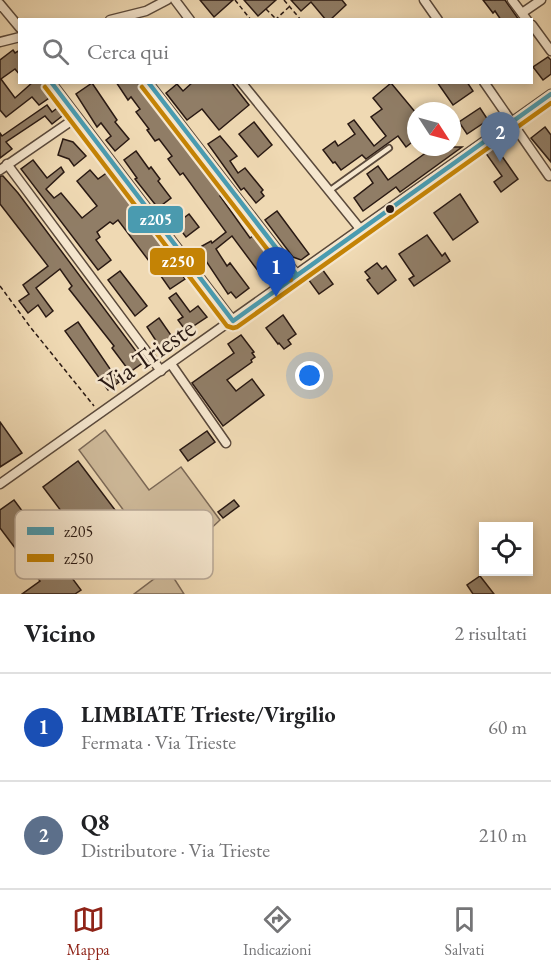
<!DOCTYPE html>
<html lang="it">
<meta charset="utf-8">
<style>
:root{--surface:#fff;--page:#f2f2f2;--text:#202124;--muted:#757577;--line:#e0e0e0;--accent:#8f2418}
body{margin:0;font-family:"EB Garamond",serif;background:var(--page);color:var(--text)}
.controls{position:absolute;right:18px;bottom:18px;display:grid;overflow:hidden;border-radius:0px;box-shadow:0 3px 9px #0003}
.controls button{width:54px;height:54px;display:grid;place-items:center;padding:0;border:0;border-bottom:2px solid var(--line);background:var(--surface);color:var(--text);font:30px sans-serif}
.compass{position:absolute;left:407px;top:102px;width:54px;height:54px;border-radius:50%;background:var(--surface);box-shadow:0 3px 9px #0003;rotate:126deg}
.you{position:absolute;left:310px;top:376px;width:21px;height:21px;margin:-15px;border:4px solid #fff;border-radius:50%;background:#1a73e8;box-shadow:0 0 0 9px #1a73e833}
.badge{display:grid;place-items:center;width:39px;height:39px;border-radius:50%;background:var(--accent);color:#fff;font-size:20px;font-weight:700}
.pin{position:absolute;translate:-50% -50px;filter:drop-shadow(0 2px 3px #0008)}
.pin::after{content:'';position:absolute;top:32px;width:21px;height:18px;background:inherit;clip-path:polygon(0 0,100% 0,50% 100%)}
.list{margin:0;padding:0;list-style:none}
h2{display:flex;justify-content:space-between;align-items:center;height:78px;margin:0;padding:0 24px;font-size:26px}
h2 small{font-size:20px;font-weight:400;color:var(--muted)}
.list li{display:grid;grid-template-columns:39px 1fr auto;gap:18px;align-items:center;box-sizing:border-box;height:108px;padding:0 24px;border-top:2px solid var(--line)}
.list b{display:block;font-size:22px;white-space:nowrap}
.list p{margin:0;font-size:20px;white-space:nowrap;color:var(--muted)}
.list em{font-size:20px;font-style:normal;color:var(--muted)}
.icon{flex:none;width:33px;height:33px;fill:none;stroke:currentColor;stroke-width:2;stroke-linecap:round;stroke-linejoin:round}
.map{position:relative;flex:none;width:551px;height:594px;overflow:hidden}
.search{position:absolute;background:var(--surface);box-shadow:0 3px 9px #0003;left:18px;right:18px;top:18px;height:66px;display:flex;align-items:center;gap:15px;box-sizing:border-box;padding:0 21px;border-radius:0px;color:var(--muted);font-size:22px}
.sheet{height:294px;background:var(--surface)}
nav{display:flex;justify-content:space-around;align-items:center;box-sizing:border-box;height:84px;border-top:2px solid var(--line);background:var(--surface);font-size:16px;color:var(--muted)}
nav a{display:grid;justify-items:center;gap:3px}
nav .on{color:var(--accent)}
.map>svg:first-child{display:block}
.green{fill:#cdb898;stroke:#7b6856;stroke-width:1.5}
.building{fill:#907d66;stroke:#291913;stroke-width:1.5}
.lines{fill:none;stroke-linecap:round;stroke-linejoin:round}
.service-casing{stroke:#5a493b;stroke-width:8}
.minor-casing{stroke:#5a493b;stroke-width:11}
.path{stroke:#291913;stroke-width:1.5;stroke-dasharray:4.5 3;stroke-linecap:butt}
.service{stroke:#f5e6ce;stroke-width:4.5}
.minor{stroke:#f5e6ce;stroke-width:8}
.bus-1-casing{stroke:#f5e6ce;stroke-width:9}
.bus-2-casing{stroke:#f5e6ce;stroke-width:9}
.bus-1{stroke:#4a9bb0;stroke-width:4.5}
.bus-2{stroke:#c48305;stroke-width:4.5}
.bus-dot{fill:#291913;stroke:#f5e6ce;stroke-width:2}
.labels{text-anchor:middle;dominant-baseline:central;stroke-width:5;stroke-linejoin:round;paint-order:stroke}
.street-label{font-size:27px;fill:#291913;stroke:#f5e6ce}
.key{fill:#f5e6ce;stroke:#b8a896;stroke-width:1.5}
.key-label{font-size:16px;fill:#291913}
.line-badge{stroke:#f5e6ce;stroke-width:2}
.badge-label{font-size:16px;text-anchor:middle;font-weight:bold;fill:#fff}
</style>
<div class="map">
<svg width="551" height="594" viewBox="0 0 551 594">
<rect width="100%" height="100%" fill="#efd9b3"/>
<filter id="stains"><feTurbulence type="fractalNoise" baseFrequency=".00333" numOctaves="4"/><feColorMatrix values="0 0 0 0 .2 0 0 0 0 .09 0 0 0 0 .02 0 0 0 .5 -.17"/></filter>
<radialGradient id="worn" r=".72"><stop offset=".6" stop-color="#630" stop-opacity="0"/><stop offset="1" stop-color="#630" stop-opacity=".3"/></radialGradient>
<!-- green -->
<path class="green" d="M105,430l44,60 32,-23 39,53 -52,49 16,25h-50l33,-25 -88,-119z"/>
<!-- building -->
<g class="building">
<path d="M200,0h33l-19,17z"/>
<path d="M244,0h32l-18,16z"/>
<path d="M291,0h51l4,5 -16,15h-4l-15,-18 -10,9z"/>
<path d="M483,0h22l14,20h-18l-6,-9 -2,2z"/>
<path d="M13,50l2,3 5,-3v25l-5,-6 -14,10 14,19 18,-16h8l11,14 -13,9 -7,-8 -26,20 -6,-7v-50z"/>
<path d="M548,57l3,3v14l-8,6 -10,-13z"/>
<path d="M116,82h21l9,12 -2,1 40,52 19,21 19,27 -2,1 30,42 3,-2 22,29 -14,10 -29,-39 -16,13 11,17 3,-3 19,25 -13,10 -5,-6 -3,2 -28,-42 4,-3 -2,-3 9,-5 1,2 14,-11 -43,-59 -3,2 -12,-16 4,-3 -13,-17 -4,2 -8,-11 2,-1 -13,-17 4,-3 -9,-12 -3,3z"/>
<path d="M193,82h38l18,23 -30,25 -17,-21 -15,11 -21,-27 11,-9 6,7z"/>
<path d="M437,82h30l6,9 -20,14z"/>
<path d="M92,83l25,37 -2,2 14,17 -14,12 -9,-11 5,-4 -10,-13 -4,4 -21,-33z"/>
<path d="M391,83l25,30v26l-10,8 -8,-11 -32,23 -4,-4 -21,15 -6,-8 -2,1 -10,-13 12,-9 3,5 17,-12 -7,-10 6,-4 20,26 12,-10 -15,-19 11,-8 -9,-11z"/>
<path d="M47,105l5,7 8,-6 6,7 -14,11 -7,-8 -39,26 6,7 -12,9v-25l2,3z"/>
<path d="M480,108l8,12 -21,14 -8,-12z"/>
<path d="M254,122l18,23 -14,12 -19,-23z"/>
<path d="M545,127l6,8v27l-20,-24z"/>
<path d="M220,136l17,20 -7,5 8,12 7,-5 18,22 -2,2 3,4 -8,7 -12,-15 -3,2 -33,-46z"/>
<path d="M63,139l10,3 13,14 -12,10 -5,-7 -11,-4z"/>
<path d="M494,145l24,34 -17,13 -7,-10 8,-6 -17,-24z"/>
<path d="M434,147h28l-62,45 -4,-5 -33,24 -9,-13 19,-15 -6,-9 11,-8 10,14z"/>
<path d="M136,151l13,18 2,-2 9,12 -2,2 13,17 -13,10 -23,-29 2,-1 -13,-18z"/>
<path d="M33,160l14,18 14,-11 3,5 -18,17 8,9 7,-5 21,25 15,-12 -20,-25 13,-11 8,9 10,-7 47,65 1,-1 10,13 -17,12 -31,-41 -5,4 -3,-2 -13,10 3,5 -4,3 15,20 -13,10 -77,-101z"/>
<path d="M0,176h3l15,17 126,169 -14,10 -18,-24 2,-2 -45,-57 3,-3 -12,-17 -24,19 17,23 -7,6 -8,-12 -10,8 -9,-12 10,-7 -6,-9 25,-19 -48,-62z"/>
<path d="M460,194l18,28 -25,18 -19,-27z"/>
<path d="M277,211l32,43 -8,6 -8,-3 -28,-37z"/>
<path d="M189,214l10,13 -13,10 -10,-13z"/>
<path d="M427,235l15,21 3,-3 5,8 -36,25 -5,-7 5,-3 -15,-22z"/>
<path d="M173,262l12,17 -15,10 -12,-17z"/>
<path d="M377,263l5,6 4,-3 10,14 -18,14 -11,-14 3,-2 -5,-6z"/>
<path d="M322,269l11,15 -14,10 -11,-15z"/>
<path d="M120,271l27,35 -12,10 -27,-36z"/>
<path d="M176,293l14,19 8,-6 9,11 -21,14 -8,-11 5,-3 -14,-19z"/>
<path d="M283,315l13,19 -8,6 3,4 -7,5 -5,-6 -1,1 -12,-16z"/>
<path d="M159,318l16,23 -13,9 -15,-23z"/>
<path d="M78,322l41,60 -11,8 -43,-59z"/>
<path d="M241,335l13,17 -2,1 3,4 -4,3 1,2 -25,18 9,11 16,-12 12,16 -41,31 -31,-43 42,-30 -6,-9z"/>
<path d="M0,422l22,31 -22,14z"/>
<path d="M207,431l8,11 -27,19 -8,-11z"/>
<path d="M78,461l62,82 -35,26 -62,-82z"/>
<path d="M14,500l67,90 -6,4h-53l18,-13 -40,-53v-18z"/>
<path d="M234,500l5,6 -16,12 -5,-6z"/>
<path d="M480,576l14,18h-21l-6,-9z"/>
</g>
<g class="lines">
<defs>
<path id="service" d="M329,191l60,-43"/>
<g id="minor">
<path d="M175,0l15,20"/>
<path d="M424,0l14,20"/>
<path d="M512,0l15,20"/>
<path d="M0,4l20,24"/>
<path d="M522,13l19,-13"/>
<path d="M110,20l36,-9 21,-11"/>
<path d="M532,25l19,26"/>
<path d="M0,42l20,-5"/>
<path d="M51,82l182,239"/>
<path d="M148,82l149,193"/>
<path d="M241,82l120,148"/>
<path d="M484,82l65,94"/>
<path d="M7,164l154,207"/>
<path d="M0,170l77,-53"/>
<path d="M171,364l55,79"/>
<path d="M0,484l551,-390"/>
</g>
</defs>
<!-- service casing -->
<use href="#service" class="service-casing"/>
<!-- minor casing -->
<use href="#minor" class="minor-casing"/>
<!-- path -->
<g class="path">
<path d="M235,0l16,20"/>
<path d="M284,0l17,20"/>
<path d="M266,9l10,10"/>
<path d="M275,20l14,-13"/>
<path d="M0,286l31,42 63,78"/>
</g>
<!-- service -->
<use href="#service" class="service"/>
<!-- minor -->
<use href="#minor" class="minor"/>
<defs>
<g id="bus-1">
<path d="M51,82l182,239 318,-227"/>
<path d="M148,82l149,193"/>
</g>
<g id="bus-2">
<path d="M45,87l182,239 6,2 4,-1 314,-224"/>
<path d="M142,87l149,193"/>
</g>
</defs>
<!-- bus-1 casing -->
<use href="#bus-1" class="bus-1-casing"/>
<!-- bus-2 casing -->
<use href="#bus-2" class="bus-2-casing"/>
<!-- bus-1 -->
<use href="#bus-1" class="bus-1"/>
<!-- bus-2 -->
<use href="#bus-2" class="bus-2"/>
</g>
<!-- markers -->
<circle class="bus-dot" cx="390" cy="209" r="5"/>
<g class="labels">
<!-- street labels -->
<g class="street-label">
<text transform="translate(147 356) rotate(-35)">Via Trieste</text>
</g>
</g>
<!-- legend -->
<rect x="15" y="510" width="198" height="69" rx="9" class="key"/>
<rect x="27" y="527" width="27" height="8" fill="#4a9bb0"/>
<rect x="27" y="554" width="27" height="8" fill="#c48305"/>
<g class="key-label">
<text x="64" y="537">z205</text>
<text x="64" y="564">z250</text>
</g>
<g class="line-badge">
<rect x="127" y="205" width="57" height="29" rx="6" fill="#4a9bb0"/>
<rect x="149" y="247" width="57" height="29" rx="6" fill="#c48305"/>
</g>
<g class="badge-label">
<text x="156" y="225">z205</text>
<text x="178" y="267">z250</text>
</g>
<rect width="100%" height="100%" filter="url(#stains)"/>
<rect width="100%" height="100%" fill="url(#worn)"/>
</svg>
<div class="controls">
<button><svg class="icon" aria-label="locate" viewBox="0 0 24 24"><circle cx="12" cy="12" r="6"/><path d="M12 2v4M12 18v4M2 12h4M18 12h4"/></svg></button>
</div>
<svg class="compass" viewBox="-18 -18 36 36"><path d="M0-13l5 13h-10z" fill="#e53935"/><path d="M0 13l5-13h-10z" fill="#757577"/></svg>
<div class="you"></div>
<div class="pin badge" style="left:276px;top:297px;background:#1a4fb4">1</div>
<div class="pin badge" style="left:500px;top:162px;background:#5c6f8a">2</div>
<div class="search"><svg class="icon" aria-label="search" viewBox="0 0 24 24"><circle cx="10" cy="10" r="6"/><path d="M15 15l6 6"/></svg>Cerca qui</div>
</div>
<section class="sheet">
<h2>Vicino<small>2 risultati</small></h2>
<ul class="list">
<li><span class="badge" style="background:#1a4fb4">1</span><div><b>LIMBIATE Trieste/Virgilio</b><p>Fermata · Via Trieste</p></div><em>60 m</em></li>
<li><span class="badge" style="background:#5c6f8a">2</span><div><b>Q8</b><p>Distributore · Via Trieste</p></div><em>210 m</em></li>
</ul>
</section>
<nav>
<a class="on"><svg class="icon" aria-label="map" viewBox="0 0 24 24"><path d="M3 6l6-2 6 2 6-2v14l-6 2-6-2-6 2zM9 4v14M15 6v14"/></svg>Mappa</a>
<a><svg class="icon" aria-label="directions" viewBox="0 0 24 24"><path d="M12 3l9 9-9 9-9-9zM9 14v-3h6M13 9l2 2-2 2"/></svg>Indicazioni</a>
<a><svg class="icon" aria-label="saved" viewBox="0 0 24 24"><path d="M7 4h10v16l-5-4-5 4z"/></svg>Salvati</a>
</nav>
